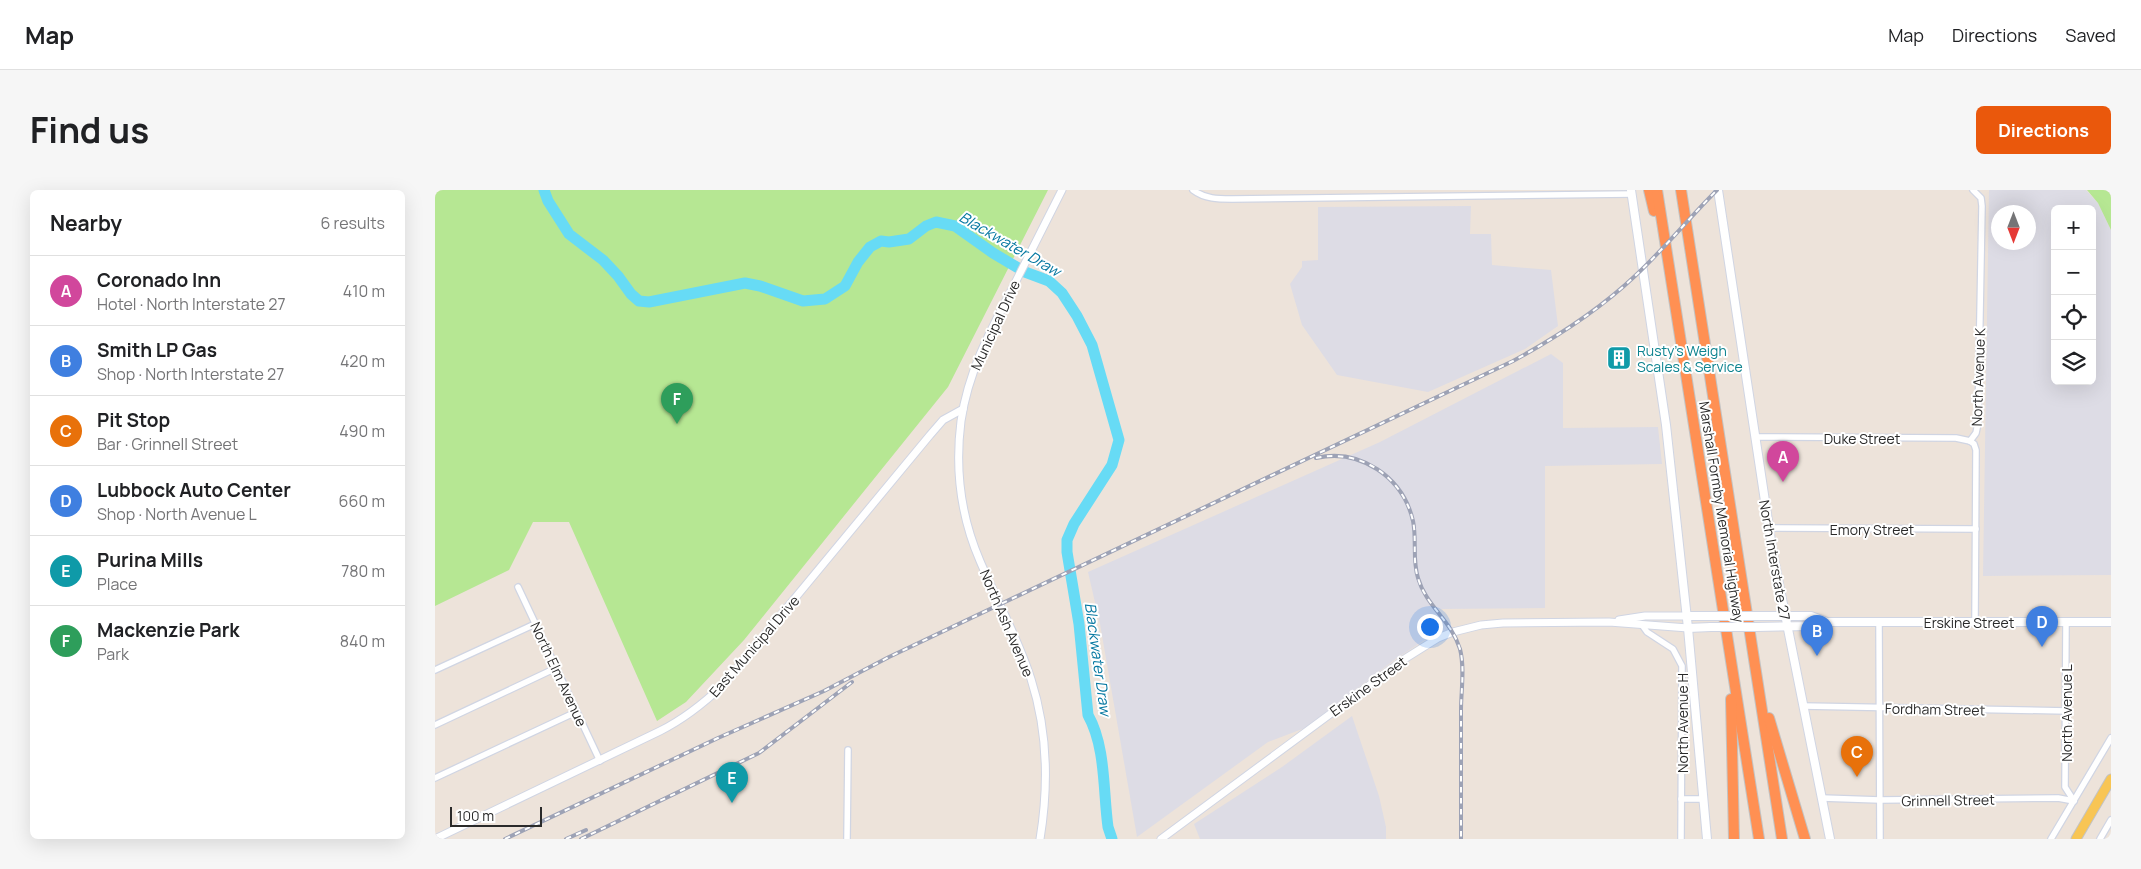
<!DOCTYPE html>
<meta charset="utf-8">
<style>
:root{--surface:#fff;--page:#f6f6f6;--text:#202124;--muted:#757577;--line:#e0e0e0;--accent:#ea580c}
body{margin:0;font-family:Manrope,sans-serif;background:var(--page);color:var(--text)}
.controls{position:absolute;right:15px;top:15px;display:grid;overflow:hidden;border-radius:8px;box-shadow:0 5px 20px #0002}
.controls button{width:45px;height:45px;display:grid;place-items:center;padding:0;border:0;border-bottom:1px solid var(--line);background:var(--surface);color:var(--text);font:25px sans-serif}
.compass{position:absolute;left:1556px;top:15px;width:45px;height:45px;border-radius:50%;background:var(--surface);box-shadow:0 5px 20px #0002;rotate:180deg}
.scale{position:absolute;left:15px;bottom:12px;width:92px;box-sizing:border-box;padding-left:5px;border:2px solid #2a2a2a;border-top:0;font-size:14px;line-height:18px;white-space:nowrap;color:#2a2a2a;-webkit-text-stroke:4px #fff;paint-order:stroke}
.you{position:absolute;left:994px;top:436px;width:18px;height:18px;margin:-12px;border:4px solid #fff;border-radius:50%;background:#1a73e8;box-shadow:0 0 0 8px #1a73e833}
.badge{display:grid;place-items:center;width:32px;height:32px;border-radius:50%;background:var(--accent);color:#fff;font-size:16px;font-weight:700}
.pin{position:absolute;translate:-50% -41px;filter:drop-shadow(0 1px 2px #0008)}
.pin::after{content:'';position:absolute;top:26px;width:18px;height:15px;background:inherit;clip-path:polygon(0 0,100% 0,50% 100%)}
.list{margin:0;padding:0;list-style:none}
h2{display:flex;justify-content:space-between;align-items:center;height:65px;margin:0;padding:0 20px;font-size:21px}
h2 small{font-size:16px;font-weight:400;color:var(--muted)}
.list li{display:grid;grid-template-columns:32px 1fr auto;gap:15px;align-items:center;box-sizing:border-box;height:70px;padding:0 20px;border-top:1px solid var(--line)}
.list b{display:block;font-size:19px;white-space:nowrap}
.list p{margin:0;font-size:16px;white-space:nowrap;color:var(--muted)}
.list em{font-size:16px;font-style:normal;color:var(--muted)}
.icon{flex:none;width:28px;height:28px;fill:none;stroke:currentColor;stroke-width:2;stroke-linecap:round;stroke-linejoin:round}
.map{position:relative;flex:none;width:1676px;height:649px;overflow:hidden;border-radius:8px}
header{display:flex;align-items:center;gap:30px;box-sizing:border-box;height:70px;padding:0 25px;background:var(--surface);border-bottom:1px solid var(--line)}
header strong{font-size:24px}
nav{display:flex;gap:28px;margin-inline-start:auto;font-size:18px}
.intro{display:flex;align-items:center;justify-content:space-between;box-sizing:border-box;height:120px;padding:0 30px}
h1{margin:0;font-size:35px}
.button{padding:12px 22px;border-radius:8px;background:var(--accent);color:#fff;font-size:18px;font-weight:700}
main{display:flex;gap:30px;padding:0 30px}
aside{flex:1;background:var(--surface);border-radius:8px;box-shadow:0 5px 20px #0002}
.map>svg:first-child{display:block}
.industrial{fill:#dddce5;fill-rule:evenodd}
.green{fill:#b6e793}
.lines{fill:none;stroke-linecap:round;stroke-linejoin:round}
.river{stroke:#67dbf5;stroke-width:11}
.minor-casing{stroke:#d0d5e3;stroke-width:8}
.tertiary-casing{stroke:#d0d5e3;stroke-width:9}
.secondary-casing{stroke:#d0d5e3;stroke-width:10}
.primary-casing{stroke:#c3c3c3;stroke-width:11}
.motorway-casing{stroke:#c3c3c3;stroke-width:12}
.minor{stroke:#fff;stroke-width:5.5}
.tertiary{stroke:#fff;stroke-width:7}
.secondary{stroke:#fff;stroke-width:8}
.primary{stroke:#f8c554;stroke-width:9}
.motorway{stroke:#ff9053;stroke-width:10}
.rail-casing{stroke:#9da2b5;stroke-width:4}
.rail{stroke:#fff;stroke-width:2;stroke-dasharray:5.5;stroke-linecap:butt}
.secondary-bridge-casing{stroke:#d0d5e3;stroke-width:10;stroke-linecap:butt}
.secondary-bridge{stroke:#fff;stroke-width:8}
.labels{text-anchor:middle;dominant-baseline:central;stroke-width:4;stroke-linejoin:round;paint-order:stroke}
.street-label{font-size:14px;fill:#2a2a2a;stroke:#fff}
.culture-label{font-size:14px;fill:#0d838f;stroke:#fff;text-anchor:start}
.water-label{font-size:15px;font-style:italic;fill:#0678a1;stroke:#fff}
</style>
<header>
<strong>Map</strong>
<nav><a>Map</a><a>Directions</a><a>Saved</a></nav>
</header>
<div class="intro"><h1>Find us</h1><a class="button">Directions</a></div>
<main>
<aside>
<h2>Nearby<small>6 results</small></h2>
<ul class="list">
<li><span class="badge" style="background:#d1479c">A</span><div><b>Coronado Inn</b><p>Hotel · North Interstate 27</p></div><em>410 m</em></li>
<li><span class="badge" style="background:#3f7fe0">B</span><div><b>Smith LP Gas</b><p>Shop · North Interstate 27</p></div><em>420 m</em></li>
<li><span class="badge" style="background:#e8710a">C</span><div><b>Pit Stop</b><p>Bar · Grinnell Street</p></div><em>490 m</em></li>
<li><span class="badge" style="background:#3f7fe0">D</span><div><b>Lubbock Auto Center</b><p>Shop · North Avenue L</p></div><em>660 m</em></li>
<li><span class="badge" style="background:#0f9aa8">E</span><div><b>Purina Mills</b><p>Place</p></div><em>780 m</em></li>
<li><span class="badge" style="background:#2e9e5b">F</span><div><b>Mackenzie Park</b><p>Park</p></div><em>840 m</em></li>
</ul>
</aside>
<div class="map">
<svg width="1676" height="649" viewBox="0 0 1676 649">
<rect width="100%" height="100%" fill="#ede3da"/>
<!-- industrial -->
<g class="industrial">
<path d="M1554,0h97l12,13 13,27v345l-128,1zM1620,19h37v172h-37zM1564,22h30v30h-30z"/>
<path d="M1036,16l-1,28h21l1,31 59,5 7,56 -33,23 -97,43 -91,-17 -35,-50 -12,-41 12,-17v-6l16,-1v-53z"/>
<path d="M1116,164l12,9v65l95,-1 4,37 -117,2v142l-107,1 15,19 -30,13 -26,17 -92,70 -37,14 -131,95 -37,-213 -12,-52 292,-130z"/>
<path d="M917,526l27,80 7,31v12h-186l-6,-15 88,-57z"/>
</g>
<!-- green -->
<g class="green">
<path d="M0,0h613l-100,197 -204,253 -58,62 -29,19 -88,-199h-36l-24,48 -74,36z"/>
<path d="M1652,0h24v40l-13,-27z"/>
</g>
<g class="lines">
<!-- river -->
<path class="river" d="M109,0l4,11 21,33 34,26 15,16 13,18 8,7 10,1 96,-19 15,3 43,15 22,-2 20,-13 13,-24 12,-15 11,-6 8,1 20,-3 17,-13 10,-4 19,4 38,27 32,19 24,9 13,12 15,23 15,29 27,95 -7,25 -38,59 -7,16v12l12,72 9,91c18,32 15,76 20,112l4,12"/>
<defs>
<g id="minor">
<path d="M758,0c12,9 25,9 39,9l400,-5"/>
<path d="M1320,247l201,1 14,3"/>
<path d="M1535,251l6,-8 2,-10 4,-217 -1,-8 -8,-8"/>
<path d="M1535,251l4,3 2,6 -1,172"/>
<path d="M1334,338l207,1"/>
<path d="M83,397l82,174"/>
<path d="M1444,432l1,217"/>
<path d="M1631,432l-1,165 9,14"/>
<path d="M1207,435l5,7 26,17 9,17 -1,173"/>
<path d="M0,480l100,-46"/>
<path d="M1368,516l264,5"/>
<path d="M0,535l121,-57"/>
<path d="M0,588l141,-66"/>
<path d="M1387,608l58,2 178,-2 16,3"/>
<path d="M1246,609h22"/>
<path d="M412,649l1,-89"/>
<path d="M1616,649l60,-101"/>
<path d="M1665,649l11,-19"/>
</g>
<g id="tertiary">
<path d="M1184,430l26,-4h42"/>
<path d="M0,649l225,-108c24,-12 43,-27 63,-46l207,-250 13,-15 20,-11"/>
<path d="M605,649c9,-55 8,-107 -9,-160 -13,-41 -34,-78 -51,-118 -19,-44 -25,-93 -19,-140 7,-48 28,-88 50,-130 17,-34 34,-68 51,-101"/>
<path d="M726,649l245,-181 32,-20 15,-6 28,-7 22,-2 106,-1 79,6"/>
</g>
<g id="secondary">
<path d="M1196,0l35,235 22,203 19,211"/>
<path d="M1283,0l55,364 57,285"/>
<path d="M1252,426h22"/>
<path d="M1327,426h49l16,6"/>
<path d="M1321,437l58,-1 13,-4h284"/>
<path d="M1253,438l23,-1"/>
</g>
<path id="primary" d="M1641,649l35,-60"/>
<g id="motorway">
<path d="M1214,0l5,21"/>
<path d="M1222,0l102,649"/>
<path d="M1246,0l101,649"/>
<path d="M1296,509l3,140"/>
<path d="M1334,528l36,121"/>
</g>
</defs>
<!-- minor casing -->
<use href="#minor" class="minor-casing"/>
<!-- tertiary casing -->
<use href="#tertiary" class="tertiary-casing"/>
<!-- secondary casing -->
<use href="#secondary" class="secondary-casing"/>
<!-- primary casing -->
<use href="#primary" class="primary-casing"/>
<!-- motorway casing -->
<use href="#motorway" class="motorway-casing"/>
<!-- minor -->
<use href="#minor" class="minor"/>
<!-- tertiary -->
<use href="#tertiary" class="tertiary"/>
<!-- secondary -->
<use href="#secondary" class="secondary"/>
<!-- primary -->
<use href="#primary" class="primary"/>
<!-- motorway -->
<use href="#motorway" class="motorway"/>
<defs>
<g id="rail">
<path d="M881,268c44,-10 87,19 97,63 4,19 -1,38 5,57 8,28 33,42 42,71 5,19 1,42 1,61 0,43 0,86 0,129"/>
<path d="M70,649l213,-101 106,-47 65,-34 624,-296c44,-24 86,-51 122,-85 29,-27 54,-58 82,-86"/>
<path d="M131,649l20,-9"/>
<path d="M146,649l178,-86 93,-71"/>
</g>
</defs>
<!-- rail casing -->
<use href="#rail" class="rail-casing"/>
<!-- rail -->
<use href="#rail" class="rail"/>
<defs>
<g id="secondary-bridge">
<path d="M1274,426h53"/>
<path d="M1276,437h45"/>
</g>
</defs>
<!-- secondary-bridge casing -->
<use href="#secondary-bridge" class="secondary-bridge-casing"/>
<!-- secondary-bridge -->
<use href="#secondary-bridge" class="secondary-bridge"/>
</g>
<!-- icons -->
<defs>
<symbol id="building-square" viewBox="-11 -11 22 22"><rect x="-9" y="-9" width="18" height="18" rx="4" fill="#0f9aa8" stroke="#fff"/><path d="M-4-6H4V6H1V3H-1V6H-4ZM-2.5-4.3h1.7v1.8h-1.7ZM.8-4.3h1.7v1.8H.8ZM-2.5-1h1.7V.8h-1.7ZM.8-1h1.7V.8H.8Z" fill="#fff"/></symbol>
</defs>
<g fill-rule="evenodd">
<use href="#building-square" x="1170" y="154" width="28" height="28"/>
</g>
<g class="labels">
<!-- street labels -->
<g class="street-label">
<text transform="translate(560 135) rotate(-65)">Municipal Drive</text>
<text transform="translate(1543 187) rotate(-88)">North Avenue K</text>
<text x="1427" y="248">Duke Street</text>
<text transform="translate(1287 322) rotate(81)">Marshall Formby Memorial Highway</text>
<text x="1437" y="339">Emory Street</text>
<text transform="translate(1340 370) rotate(80)">North Interstate 27</text>
<text x="1534" y="432">Erskine Street</text>
<text transform="translate(572 433) rotate(67)">North Ash Avenue</text>
<text transform="translate(319 456) rotate(-49)">East Municipal Drive</text>
<text transform="translate(124 484) rotate(65)">North Elm Avenue</text>
<text transform="translate(933 496) rotate(-36)">Erskine Street</text>
<text transform="translate(1500 519) rotate(1)">Fordham Street</text>
<text transform="translate(1631 523) rotate(-90)">North Avenue L</text>
<text transform="translate(1247 533) rotate(-90)">North Avenue H</text>
<text transform="translate(1513 610) rotate(-1)">Grinnell Street</text>
</g>
<!-- culture labels -->
<g class="culture-label">
<text x="1202" y="160">Rusty's Weigh<tspan x="1202" dy="16">Scales &amp; Service</tspan></text>
</g>
<!-- water labels -->
<g class="water-label">
<text transform="translate(575 54) rotate(30)">Blackwater Draw</text>
<text transform="translate(663 469) rotate(82)">Blackwater Draw</text>
</g>
</g>
</svg>
<div class="controls">
<button>+</button>
<button>−</button>
<button><svg class="icon" aria-label="locate" viewBox="0 0 24 24"><circle cx="12" cy="12" r="6"/><path d="M12 2v4M12 18v4M2 12h4M18 12h4"/></svg></button>
<button><svg class="icon" aria-label="layers" viewBox="0 0 24 24"><path d="M12 4l9 5-9 5-9-5zM3 14l9 5 9-5"/></svg></button>
</div>
<svg class="compass" viewBox="-18 -18 36 36"><path d="M0-13l5 13h-10z" fill="#e53935"/><path d="M0 13l5-13h-10z" fill="#757577"/></svg>
<div class="scale">100 m</div>
<div class="you"></div>
<div class="pin badge" style="left:1348px;top:292px;background:#d1479c">A</div>
<div class="pin badge" style="left:1382px;top:466px;background:#3f7fe0">B</div>
<div class="pin badge" style="left:1422px;top:587px;background:#e8710a">C</div>
<div class="pin badge" style="left:1607px;top:457px;background:#3f7fe0">D</div>
<div class="pin badge" style="left:297px;top:613px;background:#0f9aa8">E</div>
<div class="pin badge" style="left:242px;top:234px;background:#2e9e5b">F</div>
</div>
</main>
